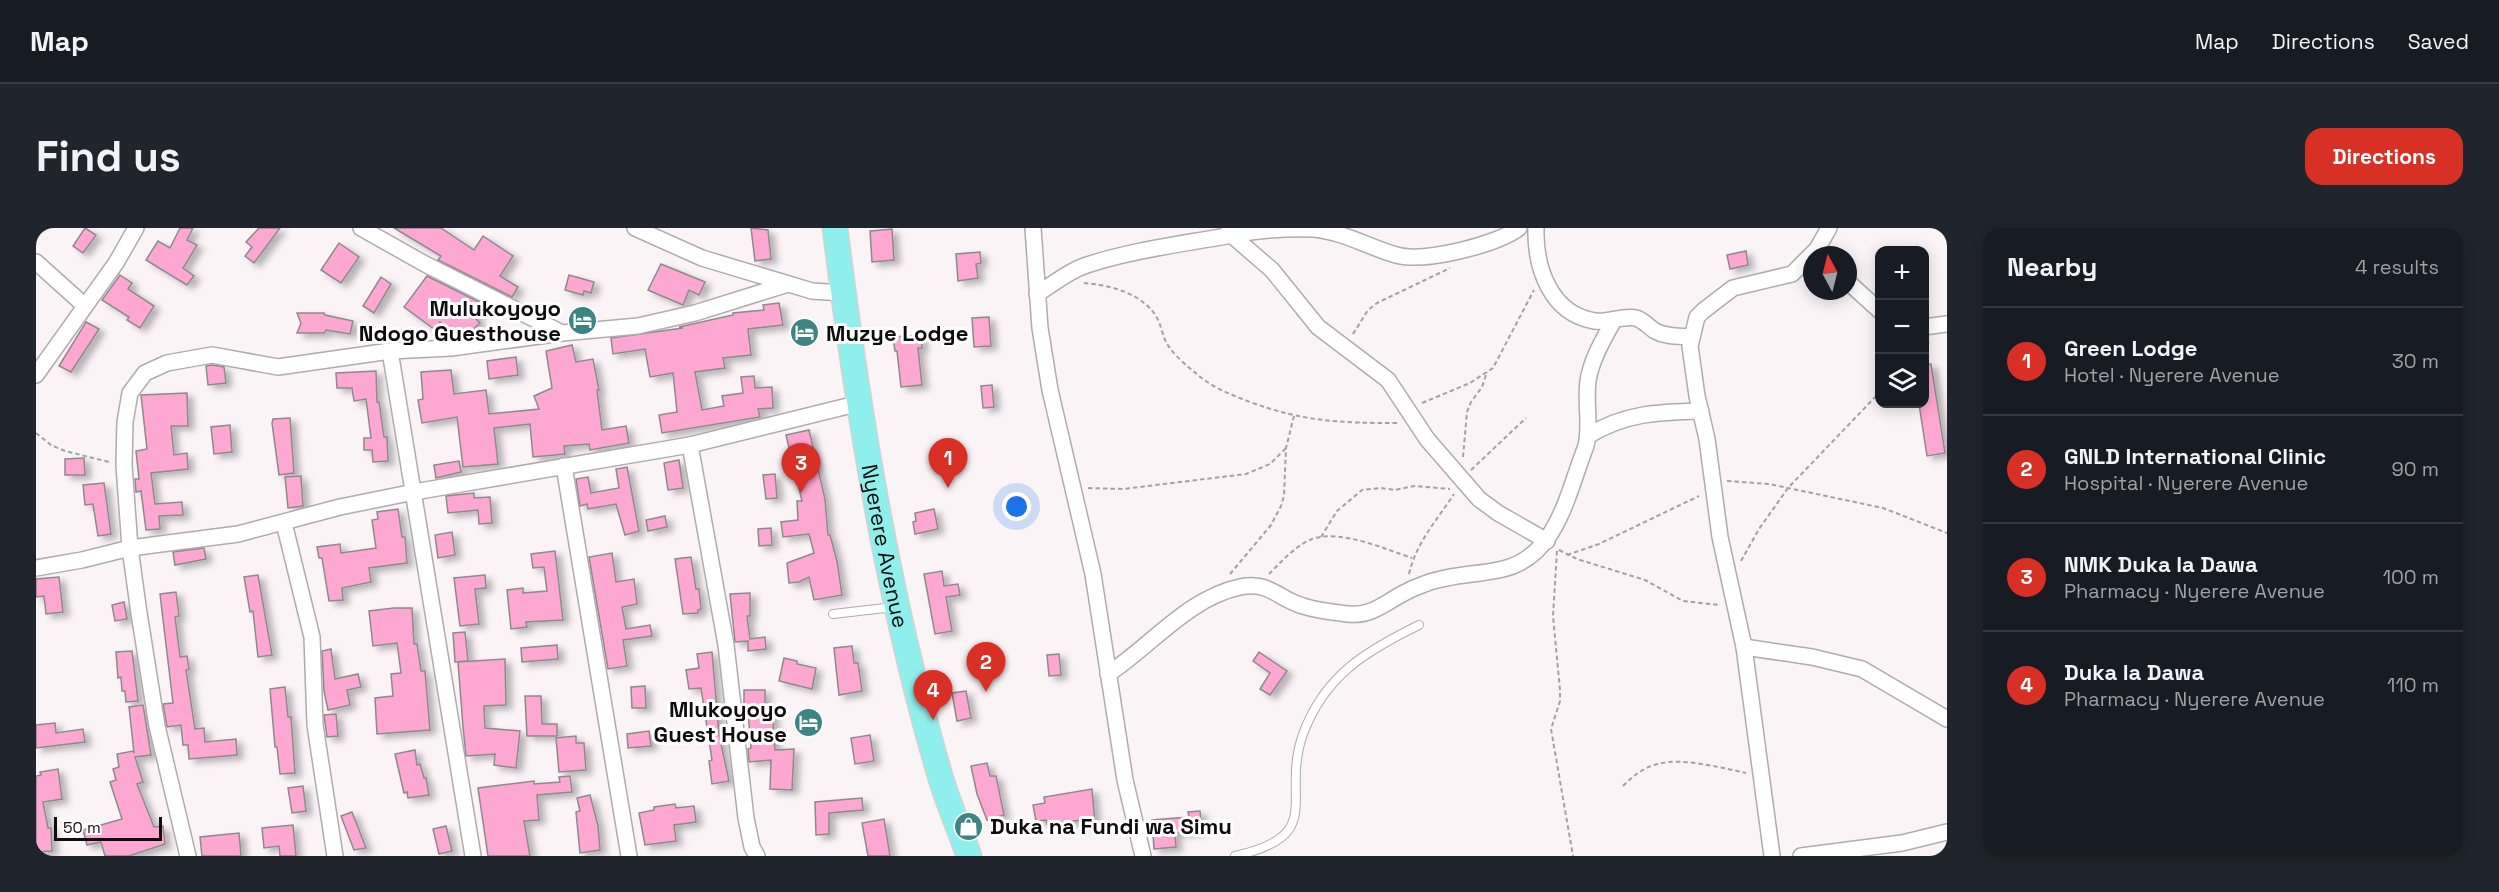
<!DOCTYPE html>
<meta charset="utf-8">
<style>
:root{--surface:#171b24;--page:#20242c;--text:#f1f3f6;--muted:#9ea1a6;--line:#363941;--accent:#d93025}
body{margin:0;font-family:"Space Grotesk",sans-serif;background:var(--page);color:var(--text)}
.controls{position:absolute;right:18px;top:18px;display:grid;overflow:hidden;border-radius:12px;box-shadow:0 3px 15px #0003}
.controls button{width:54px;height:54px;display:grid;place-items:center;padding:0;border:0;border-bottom:2px solid var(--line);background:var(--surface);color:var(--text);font:30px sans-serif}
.compass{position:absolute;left:1767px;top:18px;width:54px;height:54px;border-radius:50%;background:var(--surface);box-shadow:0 3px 15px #0003;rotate:353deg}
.scale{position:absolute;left:18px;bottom:15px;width:108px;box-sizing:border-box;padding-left:6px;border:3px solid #0e0c0d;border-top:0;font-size:16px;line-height:21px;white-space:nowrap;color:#0e0c0d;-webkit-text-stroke:4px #fff;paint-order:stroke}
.you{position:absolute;left:981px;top:279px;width:21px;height:21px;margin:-15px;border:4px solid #fff;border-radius:50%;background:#1a73e8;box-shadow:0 0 0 9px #1a73e833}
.badge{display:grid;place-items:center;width:39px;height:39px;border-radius:50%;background:var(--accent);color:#fff;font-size:20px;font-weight:700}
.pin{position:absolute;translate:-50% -50px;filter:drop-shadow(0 2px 3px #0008)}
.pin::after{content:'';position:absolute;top:32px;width:21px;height:18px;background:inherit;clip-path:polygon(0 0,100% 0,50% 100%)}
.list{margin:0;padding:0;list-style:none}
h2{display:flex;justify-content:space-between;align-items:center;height:78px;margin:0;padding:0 24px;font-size:26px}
h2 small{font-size:20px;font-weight:400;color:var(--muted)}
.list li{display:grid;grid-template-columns:39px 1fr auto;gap:18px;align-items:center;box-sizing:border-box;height:108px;padding:0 24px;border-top:2px solid var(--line)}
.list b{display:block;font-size:22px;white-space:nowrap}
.list p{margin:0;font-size:20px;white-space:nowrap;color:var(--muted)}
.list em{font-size:20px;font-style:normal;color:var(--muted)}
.icon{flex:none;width:33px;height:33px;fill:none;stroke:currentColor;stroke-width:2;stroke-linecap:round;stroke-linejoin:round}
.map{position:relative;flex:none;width:1911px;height:628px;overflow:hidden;border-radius:18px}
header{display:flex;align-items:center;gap:36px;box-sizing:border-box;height:84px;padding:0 30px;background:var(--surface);border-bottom:2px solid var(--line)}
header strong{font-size:28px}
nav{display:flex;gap:33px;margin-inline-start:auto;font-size:21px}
.intro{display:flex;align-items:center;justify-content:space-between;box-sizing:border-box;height:144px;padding:0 36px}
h1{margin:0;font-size:42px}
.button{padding:15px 27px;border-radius:18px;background:var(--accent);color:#fff;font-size:21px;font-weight:700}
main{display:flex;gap:36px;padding:0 36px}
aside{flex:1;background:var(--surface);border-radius:18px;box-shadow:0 3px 15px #0003}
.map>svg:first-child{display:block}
.building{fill:#fea7d3;stroke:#8e898b;stroke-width:1.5;filter:url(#shadow)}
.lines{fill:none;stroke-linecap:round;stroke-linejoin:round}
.lane-casing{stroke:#b0abad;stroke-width:10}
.street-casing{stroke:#b0abad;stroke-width:18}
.primary-casing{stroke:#d4d3d3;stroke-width:27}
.path{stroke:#a5a1a3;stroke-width:2;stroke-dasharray:4.5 3;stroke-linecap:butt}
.lane{stroke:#fff;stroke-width:8}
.street{stroke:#fff;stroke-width:15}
.primary{stroke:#8fefed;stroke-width:24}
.labels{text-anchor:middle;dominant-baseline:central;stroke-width:6;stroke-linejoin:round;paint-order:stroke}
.poi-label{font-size:22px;font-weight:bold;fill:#0e0c0d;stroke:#fff;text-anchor:end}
.street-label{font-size:22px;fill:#0e0c0d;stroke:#fff}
</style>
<header>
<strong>Map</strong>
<nav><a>Map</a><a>Directions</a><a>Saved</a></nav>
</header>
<div class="intro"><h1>Find us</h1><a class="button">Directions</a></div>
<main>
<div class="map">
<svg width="1911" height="628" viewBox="0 0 1911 628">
<defs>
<filter id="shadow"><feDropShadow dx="6" dy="4" stdDeviation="3" flood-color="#0004"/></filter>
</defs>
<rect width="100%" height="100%" fill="#faf4f7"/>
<!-- building -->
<g class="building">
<path d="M49,0l11,7 -13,18 -10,-7z"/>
<path d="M144,0h13l-6,12 10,5 -14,23 11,8 -7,9 -41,-25 12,-19 12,7z"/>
<path d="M223,0h21l-26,35 -9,-7 7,-9 -6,-5z"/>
<path d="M358,0h47l33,22 9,-14 30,20 -13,20 18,11 -6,10 -74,-37 3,-4z"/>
<path d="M715,0l17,2 3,29 -16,2z"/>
<path d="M856,1l2,31 -22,2 -2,-31z"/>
<path d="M303,15l20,14 -18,26 -20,-13z"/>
<path d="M1710,23l2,14 -18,4 -3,-14z"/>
<path d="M944,24l1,11 -5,1 2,14 -20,3 -2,-27z"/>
<path d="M625,36l44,18 -6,13 -10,-5 -6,15 -35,-15z"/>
<path d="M84,47l12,8 -4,6 26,17 -14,22 -13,-8 2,-3 -27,-17z"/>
<path d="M533,47l25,7 -3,11 -7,-2 -1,4 -18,-5z"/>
<path d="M391,48l56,28 -8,14 5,5 -14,13 -10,2 -16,-16 -6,7 -30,-22z"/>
<path d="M345,49l10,7 -17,29 -11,-7z"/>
<path d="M743,75l4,22 -35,4 3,26 -28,3 2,10 -30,4 7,38 22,-4 -2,-10 21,-3 -2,-16 13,-1 1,12 17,-1 1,21 -15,1 2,8 -98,16 -3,-18 18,-3 -4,-39 -23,4 -5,-28 -32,5 -2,-16 72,-10 -4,-1 54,-12v-2l31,-3 -1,-5z"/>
<path d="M261,85h27l1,2 28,6 -3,13 -24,-4 -2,3h-27l4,-10z"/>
<path d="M953,89l2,29 -17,1 -2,-29z"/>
<path d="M50,94l13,7 -28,43 -12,-6z"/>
<path d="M885,107l1,13h-4l4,37 -21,2 -4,-36h-2l-2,-14z"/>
<path d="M536,117l4,17 17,-3 6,31h-2l5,40 24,-4 3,17 -39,7 -1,-6 -25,2 1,8 -32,3 -3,-33 -36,4 4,36 -35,3 -6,-50 -35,6 -4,-23 5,-1 -2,-27 30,-2 3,24 32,-4 3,24 50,-5 -5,-13 18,-8 -6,-37z"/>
<path d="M480,129l2,18 -29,4 -2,-18z"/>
<path d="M1895,136l14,89 -18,3 -8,-52h5v-39z"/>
<path d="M176,137l12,2 2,16 -18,2 -2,-19z"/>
<path d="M340,143l1,31h2l5,35h3l1,24 -15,1 -1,-12h-8v-12h7l-5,-39 -12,2 -2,-13h-15l-1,-15z"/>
<path d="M956,157l2,22 -11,1 -2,-22z"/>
<path d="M151,165l1,33h-17l3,29 13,-2 1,16 -37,4 4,31 27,-2 1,13 -24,1 1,13 -14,1 -5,-39 -5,1 -1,-13h4l-3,-28 11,-2 -6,-54z"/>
<path d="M254,190l4,55 -15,2 -7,-52 1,-4z"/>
<path d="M194,197l2,27 -18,2 -3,-27z"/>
<path d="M773,202l16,69 3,36h2l7,26 5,34 -28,5 -5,-23 -10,5 -10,1 -2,-20 27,-10 -5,-19 -26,3 -2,-15 17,-2 -1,-19h5l-16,-66z"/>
<path d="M48,230l1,17h-20v-16z"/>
<path d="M643,232l4,28 -15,2 -4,-27z"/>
<path d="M423,233l2,11 -25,6 -2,-13z"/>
<path d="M591,239l12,64 -14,4 -9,-31 -28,5 -1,-5 -7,2 -4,-27 12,-2 3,16 28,-5 -3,-19z"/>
<path d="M739,246l2,24 -11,1 -3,-24z"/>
<path d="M265,248l2,30 -15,2 -3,-31z"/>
<path d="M68,255l7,51 -13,2 -5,-32 -8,1 -2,-20z"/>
<path d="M438,265v5l16,-1 2,26 -13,1 -1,-14 -30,3 -2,-17z"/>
<path d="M362,281l4,28h3l2,26 -38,5 2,14 -29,6 1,12 -14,1 -7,-43h-3l-2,-11 23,-3 1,9 35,-5 -4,-28 6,-1 -1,-7z"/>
<path d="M898,281l4,20 -23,5 -2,-12 3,-1 -1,-8z"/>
<path d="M629,288l2,11 -19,4 -2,-11z"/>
<path d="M735,300l1,17 -13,1 -1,-17z"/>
<path d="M416,304l3,23 -17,3 -3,-23z"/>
<path d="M168,320l2,11 -31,6 -2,-13z"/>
<path d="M519,323l8,69 -37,2 1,5 -16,2 -4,-39 16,-2v5l24,-2 -3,-24 -11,1 -2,-14z"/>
<path d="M576,325l4,29 18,-3 3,25 -15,3 4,22 24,-4 2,11 -29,4 4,26 -19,3 -19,-112z"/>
<path d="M655,329l5,32h3l2,20 -3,1v3l-15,1 -8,-55z"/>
<path d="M906,343l2,15 14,-2 2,11 -14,2 6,34 -17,3 -11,-60z"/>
<path d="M222,347l14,80 -14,2 -5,-46 -3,1 -6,-35z"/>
<path d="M449,347l1,13 -11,1 4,35 -19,2 -6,-48z"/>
<path d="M23,349l4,35 -17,2 -2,-18 -8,1v-18z"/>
<path d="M140,364l3,24 -4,1 5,40 7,-1 2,13 -3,1 9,59 9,-1 1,14 31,-3 1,16 -48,4 -1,-14h-5l-2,-20 -14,2 -4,-23 10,-1 -13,-109z"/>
<path d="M714,365v23h-3l3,23 15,-2 1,12 -18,2v-10l-13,1 -5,-48z"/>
<path d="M88,374l3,17 -12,2 -3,-16z"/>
<path d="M358,380h18l2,36h3l4,27h4l5,59 -53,4 -2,-36 18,-2 -2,-22 10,-1 -4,-30 -24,3 -4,-35z"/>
<path d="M429,404l3,29 -13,1 -2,-29z"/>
<path d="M521,417l1,14 -36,3 -1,-14z"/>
<path d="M816,418l2,17h4l4,28 -23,4 -5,-47z"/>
<path d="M295,421l4,30 23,-5 3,13 -14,3 3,15 -22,5 -4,-19 -2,-40z"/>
<path d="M96,423l6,50 -12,1 -1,-11h-3l-1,-14 -3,1 -2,-26z"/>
<path d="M676,424l7,82 10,47 -17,3 -3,-23 3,-1 -11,-72 -12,1 -3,-19 13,-2 -2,-14z"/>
<path d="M1223,424l28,19 -17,24 -10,-6 10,-16 -17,-12z"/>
<path d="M1023,426l2,21 -12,1 -2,-21z"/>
<path d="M748,430l13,3v3l19,4 -4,21 -33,-8z"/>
<path d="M469,431l1,46 -22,1 1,22 35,3 -4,37 -22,-3 1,-11 -29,2 -3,-29 -5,-65z"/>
<path d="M609,458l1,22h-14l-1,-21z"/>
<path d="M249,459l3,30h3l4,56 -15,1 -3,-27h-2l-5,-58z"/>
<path d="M708,462h21v18h7l3,42 19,-1 -2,41 -22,-1 1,-29 -22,2 -1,-13 3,-1 -3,-36h-4z"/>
<path d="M930,463l5,27 -14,3 -5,-28z"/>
<path d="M489,468h16l1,28h15v12h-30z"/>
<path d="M107,477l8,50 -16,2 8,25 -6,2 17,43 9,-1 2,18 -36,12h-24l-4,-14 -14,3 -4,-15 39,-11 -12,-37 6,-2 -3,-11 6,-2 -2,-13 16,-3 1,2 -5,-46z"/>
<path d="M300,486l2,22 -11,1 -3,-22z"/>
<path d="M19,495l1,10 27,-4 2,13 -49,6v-23z"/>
<path d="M613,503l2,15 -23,2 -1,-14z"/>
<path d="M834,507l4,26 -19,3 -4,-26z"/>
<path d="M540,508v7h8l2,27 -27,2 -3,-34z"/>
<path d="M379,522l2,15 3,-1 4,14h2l3,17 -21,3 -1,-6 -3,1 -9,-39z"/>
<path d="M951,535l3,13h6l8,39 -17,5 -10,-26 -6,-28z"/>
<path d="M22,541l4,30 -19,3 5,26h3l1,23 -16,1v-76l5,-1 -1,-3z"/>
<path d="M534,548l2,16 -35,3 2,25 -15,1 6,35h-42l-10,-68 56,-7v3l26,-2 -1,-5z"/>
<path d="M267,558l3,25 -14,2 -4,-25z"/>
<path d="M1056,561l3,35 -11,1 -1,-5 -36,4 -1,-4 -10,1 -3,-16 12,-2 -1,-6z"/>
<path d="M554,567l8,31 2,24 -20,3 -4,-41 4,-1 -3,-13z"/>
<path d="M826,570l1,12 -34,3v21l-13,1 -1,-33z"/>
<path d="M639,576l1,4 18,-2 2,16 -22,3 2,16 -31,4 -6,-32 15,-3v-3z"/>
<path d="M1164,583l2,19 -27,3 1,14 -22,2 -2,-29 37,-3 -1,-5z"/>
<path d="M316,584l14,36 -12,2 -13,-34z"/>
<path d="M848,591l6,37h-22l-6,-33z"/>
<path d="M257,597l3,31h-16l-1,-10 -15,2 -2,-20z"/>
<path d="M410,598l6,25 -13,3 -6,-25z"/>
<path d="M203,605l2,23h-39l-2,-19z"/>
</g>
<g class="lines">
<defs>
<g id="lane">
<path d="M797,386l61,-7"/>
<path d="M1199,628c93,-21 45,-57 68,-122 22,-59 63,-83 116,-109"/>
</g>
<g id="street">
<path d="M325,0l64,36 137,69"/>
<path d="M599,0l67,30 110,33 31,2"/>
<path d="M997,0l7,100 10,62 43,184 32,206 18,76"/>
<path d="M1500,0c-1,39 14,86 59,93 13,2 28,-6 41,-3 7,2 13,9 19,13 11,6 24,5 37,6"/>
<path d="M1192,4l44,38 46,57 70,53 39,59 52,60 19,14 49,28"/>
<path d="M0,34l49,44"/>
<path d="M1812,54l32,29"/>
<path d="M1001,66c15,-9 30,-22 47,-28 47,-16 99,-22 148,-31 27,-5 54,-7 82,-6 30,3 54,18 82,26 28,8 100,-10 123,-27"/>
<path d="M1888,99l23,-3"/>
<path d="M354,123l83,505"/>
<path d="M0,147l80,-112 20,-35"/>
<path d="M1552,208c36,-23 71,-24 113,-25"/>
<path d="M654,217l36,200 20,173 6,29 5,9"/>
<path d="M528,238l65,390"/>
<path d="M248,295l28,114 3,88 20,131"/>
<path d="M0,340l46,-8 48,-12 108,-14 102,-27 74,-15 276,-47 170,-42"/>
<path d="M1708,419l68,10 50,12 85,50"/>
<path d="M1072,446c43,-28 80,-76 132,-87 30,-6 38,12 63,19 15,5 30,6 45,8 24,3 39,-13 58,-22 7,-4 14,-6 21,-9 25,-9 51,-8 76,-14 55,-13 65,-78 83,-123 5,-21 -1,-43 2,-65 3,-21 16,-43 26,-61"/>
<path d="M152,628l-31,-130 -18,-113 -9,-65 -6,-83 1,-43 5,-29 15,-20 22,-10 45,-8 66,12 112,-16 61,-3 111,-15 76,-7 57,-13 93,-29"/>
<path d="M1736,628l-28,-209 -24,-110 -13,-98 -10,-43 -7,-50 7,-29 6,-6 30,-23 59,-14 25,-25 12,-21"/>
<path d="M1765,628l101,-13 45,-11"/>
</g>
<g id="primary">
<path id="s1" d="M799,0c23,185 53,372 106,551 8,26 19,51 28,77"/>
</g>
</defs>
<!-- lane casing -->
<use href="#lane" class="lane-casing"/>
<!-- street casing -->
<use href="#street" class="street-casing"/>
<!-- primary casing -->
<use href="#primary" class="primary-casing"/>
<!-- path -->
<g class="path">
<path d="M1048,55c26,2 57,10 72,33 5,8 6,18 10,26 7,13 21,24 32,33 15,13 34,20 52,27 55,20 91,21 149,21"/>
<path d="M1317,106l15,-24 9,-7 73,-35"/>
<path d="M1888,122l5,-8"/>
<path d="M1386,175l48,-20 23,-15 41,-78"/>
<path d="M0,205l15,12 14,6 44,11"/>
<path d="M1427,229l4,-45 4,-10 11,-15 5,-15"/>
<path d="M1435,242l55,-52"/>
<path d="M1691,253l42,3 114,24 64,25"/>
<path d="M1052,260l35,1 123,-15 24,-10 16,-16"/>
<path d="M1285,309l16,-26 25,-21 19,-2 14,2 19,-4 36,3"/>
<path d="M1523,322l18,9 68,21 38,21 36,4"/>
<path d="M1521,323l-4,65 7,74v11l-9,28 22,127"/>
<path d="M1531,327l32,-11 100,-48"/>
<path d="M1705,333l18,-32 29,-41 92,-96"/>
<path d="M1194,346l41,-49 10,-19 3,-10 2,-48 8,-32"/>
<path d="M1233,346c12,-12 26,-28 43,-35 28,-10 73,10 100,19"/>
<path d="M1373,346c7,-31 28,-54 45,-80"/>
<path d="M1587,558c10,-10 21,-19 35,-22 22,-7 65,4 88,9"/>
</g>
<!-- lane -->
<use href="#lane" class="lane"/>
<!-- street -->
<use href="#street" class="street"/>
<!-- primary -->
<use href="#primary" class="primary"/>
</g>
<!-- icons -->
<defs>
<symbol id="hotel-disc" viewBox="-11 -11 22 22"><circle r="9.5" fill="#3d8584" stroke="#fff"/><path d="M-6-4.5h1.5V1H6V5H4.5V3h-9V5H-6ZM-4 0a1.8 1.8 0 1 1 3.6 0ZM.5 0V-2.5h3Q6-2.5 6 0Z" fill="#fff"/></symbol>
<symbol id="shop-disc" viewBox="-11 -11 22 22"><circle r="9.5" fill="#3d8584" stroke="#fff"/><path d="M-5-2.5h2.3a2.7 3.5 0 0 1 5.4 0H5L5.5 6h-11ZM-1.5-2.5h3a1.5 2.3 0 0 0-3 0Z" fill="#fff"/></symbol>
</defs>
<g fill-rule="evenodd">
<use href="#hotel-disc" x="530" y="76" width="33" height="33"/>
<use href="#hotel-disc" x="752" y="88" width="33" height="33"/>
<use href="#hotel-disc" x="756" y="478" width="33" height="33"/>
<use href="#shop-disc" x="916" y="582" width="33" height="33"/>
</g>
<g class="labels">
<!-- poi labels -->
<g class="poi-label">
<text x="525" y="80">Mulukoyoyo<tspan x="525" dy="25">Ndogo Guesthouse</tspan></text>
<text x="790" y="105" text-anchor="start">Muzye Lodge</text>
<text x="751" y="481">Mlukoyoyo<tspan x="751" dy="25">Guest House</tspan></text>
<text x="954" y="598" text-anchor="start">Duka na Fundi wa Simu</text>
</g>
<!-- street labels -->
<g class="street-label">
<text stroke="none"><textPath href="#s1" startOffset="322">Nyerere Avenue</textPath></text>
</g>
</g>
</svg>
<div class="controls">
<button>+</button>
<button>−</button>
<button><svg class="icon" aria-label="layers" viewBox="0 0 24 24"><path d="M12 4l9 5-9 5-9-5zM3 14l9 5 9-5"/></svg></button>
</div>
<svg class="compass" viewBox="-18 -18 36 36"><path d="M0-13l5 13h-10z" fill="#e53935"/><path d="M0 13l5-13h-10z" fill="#9ea1a6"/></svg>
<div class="scale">50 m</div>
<div class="you"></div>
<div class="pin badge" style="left:912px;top:260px">1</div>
<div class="pin badge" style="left:950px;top:464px">2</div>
<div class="pin badge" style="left:765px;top:265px">3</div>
<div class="pin badge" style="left:897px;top:492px">4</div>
</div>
<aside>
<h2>Nearby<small>4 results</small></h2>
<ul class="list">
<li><span class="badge">1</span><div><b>Green Lodge</b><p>Hotel · Nyerere Avenue</p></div><em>30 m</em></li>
<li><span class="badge">2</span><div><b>GNLD International Clinic</b><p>Hospital · Nyerere Avenue</p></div><em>90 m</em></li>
<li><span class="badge">3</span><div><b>NMK Duka la Dawa</b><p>Pharmacy · Nyerere Avenue</p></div><em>100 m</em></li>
<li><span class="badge">4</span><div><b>Duka la Dawa</b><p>Pharmacy · Nyerere Avenue</p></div><em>110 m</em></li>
</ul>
</aside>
</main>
